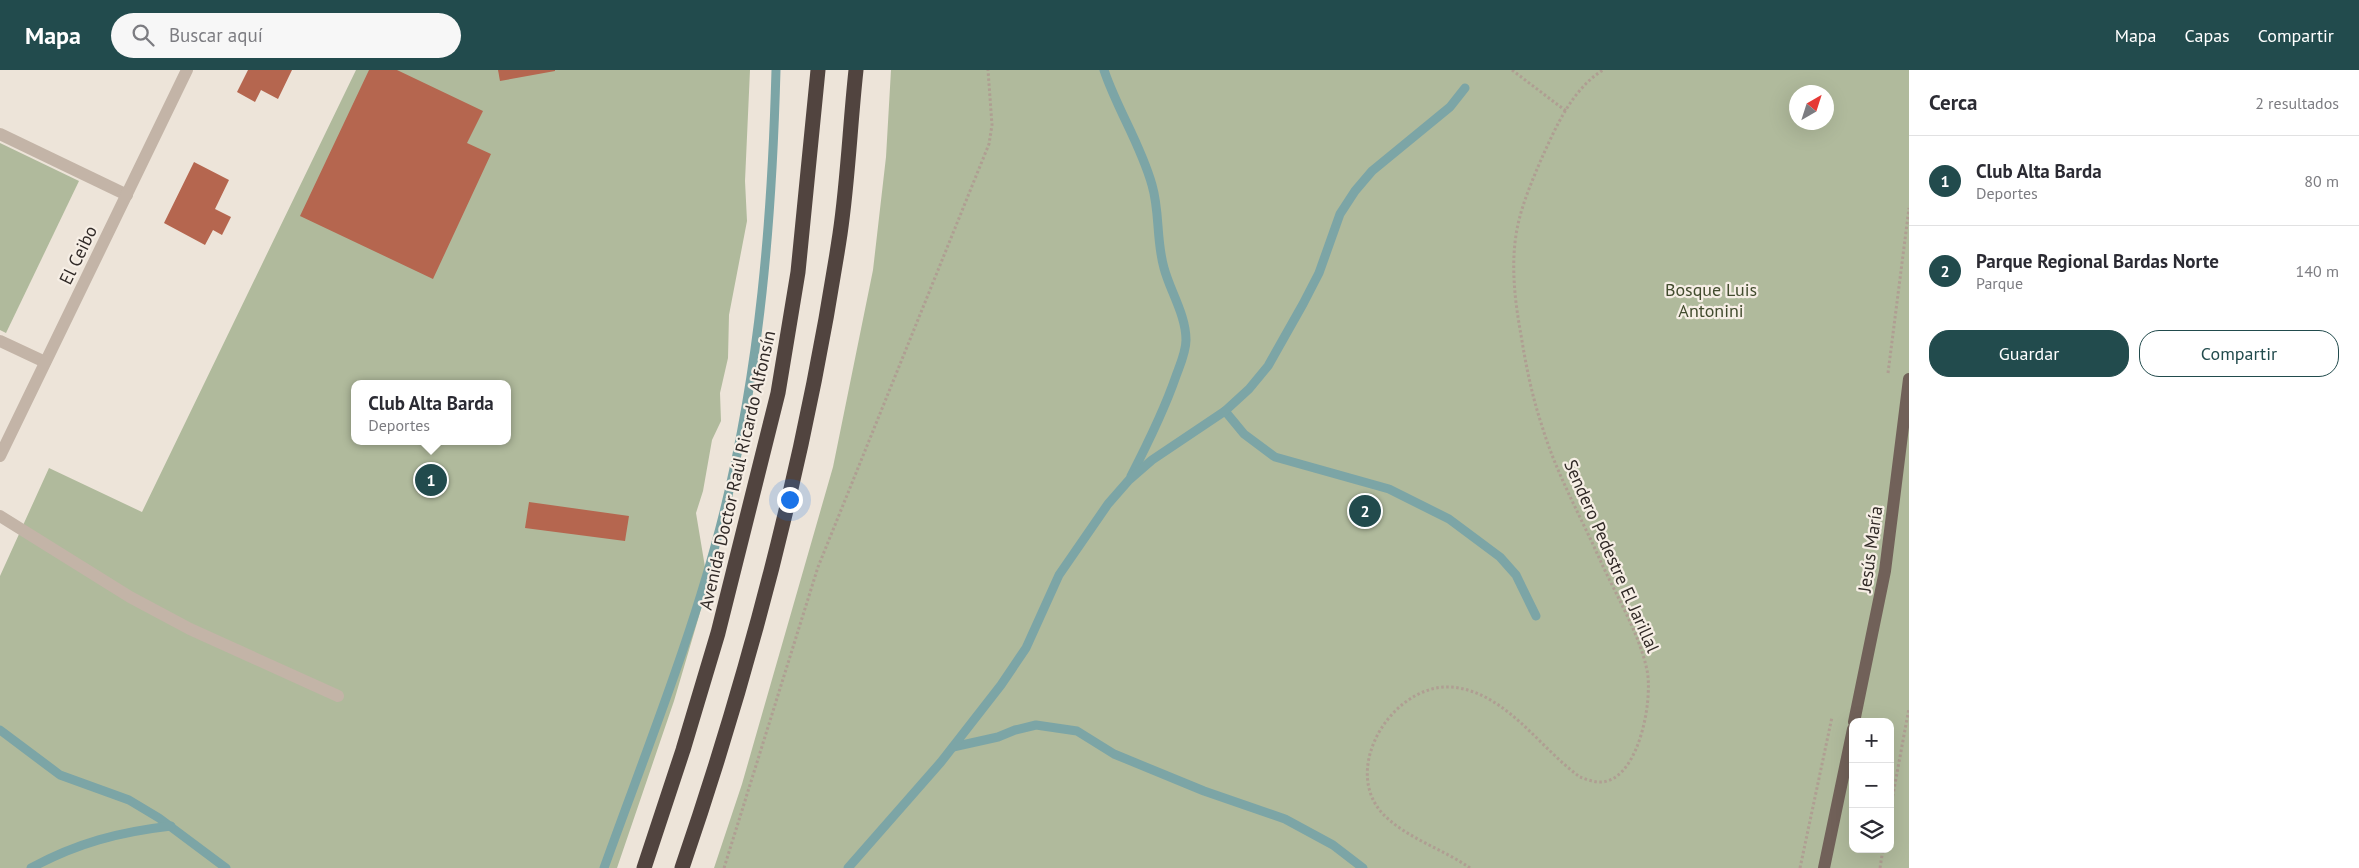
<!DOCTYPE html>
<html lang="es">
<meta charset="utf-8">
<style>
:root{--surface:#fff;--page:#f7f7f7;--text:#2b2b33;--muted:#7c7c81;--line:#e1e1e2;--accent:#224b4d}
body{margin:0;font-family:"PT Sans",sans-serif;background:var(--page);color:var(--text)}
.controls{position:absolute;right:15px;bottom:15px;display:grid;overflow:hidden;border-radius:10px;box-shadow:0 5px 20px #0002}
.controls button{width:45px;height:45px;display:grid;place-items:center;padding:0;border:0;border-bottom:1px solid var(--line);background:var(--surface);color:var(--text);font:25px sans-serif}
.compass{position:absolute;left:1789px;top:15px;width:45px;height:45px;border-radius:50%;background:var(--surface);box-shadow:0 5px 20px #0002;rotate:39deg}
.you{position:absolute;left:789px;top:429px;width:18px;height:18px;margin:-12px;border:4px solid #fff;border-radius:50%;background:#1a73e8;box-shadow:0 0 0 8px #1a73e833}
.badge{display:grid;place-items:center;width:32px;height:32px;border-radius:50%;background:var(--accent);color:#fff;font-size:16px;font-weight:700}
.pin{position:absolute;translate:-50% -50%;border:2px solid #fff;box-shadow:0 1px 5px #0006}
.popup{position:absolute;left:351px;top:310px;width:160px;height:65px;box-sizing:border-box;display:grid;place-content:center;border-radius:10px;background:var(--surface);filter:drop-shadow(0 1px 4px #0005);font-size:16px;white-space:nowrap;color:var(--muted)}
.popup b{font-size:19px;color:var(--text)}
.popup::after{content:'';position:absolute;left:50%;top:100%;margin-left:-10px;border:10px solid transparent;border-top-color:var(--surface)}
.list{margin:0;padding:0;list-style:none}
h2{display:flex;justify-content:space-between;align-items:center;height:65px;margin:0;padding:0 20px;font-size:21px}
h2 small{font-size:16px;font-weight:400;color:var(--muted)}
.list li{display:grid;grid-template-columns:32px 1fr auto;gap:15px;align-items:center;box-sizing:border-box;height:90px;padding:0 20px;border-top:1px solid var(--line)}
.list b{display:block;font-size:19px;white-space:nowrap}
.list p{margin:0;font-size:16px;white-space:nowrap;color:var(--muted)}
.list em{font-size:16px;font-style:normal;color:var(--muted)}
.actions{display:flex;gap:10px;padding:15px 20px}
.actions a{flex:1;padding:11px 0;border:1px solid var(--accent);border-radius:20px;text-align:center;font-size:18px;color:var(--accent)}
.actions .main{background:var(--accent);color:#fff}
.icon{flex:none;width:28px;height:28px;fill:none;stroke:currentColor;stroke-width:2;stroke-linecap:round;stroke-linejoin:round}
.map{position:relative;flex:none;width:1909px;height:798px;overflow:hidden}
header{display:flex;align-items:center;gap:30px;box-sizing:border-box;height:70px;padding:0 25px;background:var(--accent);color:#fff}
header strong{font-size:24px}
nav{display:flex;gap:28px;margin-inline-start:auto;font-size:18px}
.search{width:350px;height:45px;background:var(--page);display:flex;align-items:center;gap:12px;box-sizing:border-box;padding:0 18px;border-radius:28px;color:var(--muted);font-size:19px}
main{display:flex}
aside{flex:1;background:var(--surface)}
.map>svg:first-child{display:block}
.green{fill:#b0ba9c;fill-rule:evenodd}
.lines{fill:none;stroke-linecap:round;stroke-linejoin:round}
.stream{stroke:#7ca5a6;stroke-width:9}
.building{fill:#b5664f}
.path{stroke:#af9e92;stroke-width:3;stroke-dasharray:2.5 2.5;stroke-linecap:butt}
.minor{stroke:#c3b4a7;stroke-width:12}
.major{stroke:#716159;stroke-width:12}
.highway{stroke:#51443f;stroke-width:15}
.labels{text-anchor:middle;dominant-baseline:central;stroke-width:4.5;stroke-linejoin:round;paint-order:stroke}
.street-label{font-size:18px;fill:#312a27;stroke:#f6eee5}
.park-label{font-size:18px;fill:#424c2e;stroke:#f6eee5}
</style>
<header>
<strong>Mapa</strong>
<div class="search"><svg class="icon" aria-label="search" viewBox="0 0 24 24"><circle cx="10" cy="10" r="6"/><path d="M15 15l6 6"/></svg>Buscar aquí</div>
<nav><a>Mapa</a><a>Capas</a><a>Compartir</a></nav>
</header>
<main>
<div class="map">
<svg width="1909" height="798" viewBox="0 0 1909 798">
<rect width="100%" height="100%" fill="#ede4d9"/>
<!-- green -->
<g class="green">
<path d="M356,0h394l-5,111 2,40 -18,94 -1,43 -8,35 1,28 -9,19 -9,51 -7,22 9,54 -1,32 -30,102 -57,167h-617v-292l49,-108 93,44zM355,314h152v57h-152z"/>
<path d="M891,0h1018v798h-1195l28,-84 91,-317 40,-197 13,-113zM1796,22h30v30h-30zM1853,652h37v127h-37z"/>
<path d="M0,73l79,38 -73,152 -6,-3z"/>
</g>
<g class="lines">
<!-- stream -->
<g class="stream">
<path d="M1104,0c13,39 37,75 48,115 8,27 4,55 12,83 6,23 22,47 22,72 0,12 -6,25 -10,36 -12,35 -28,67 -45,100"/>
<path d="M1225,341l19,23 31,23 114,32 60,30 51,38 16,18 20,41"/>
<path d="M0,660l60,45 69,25 30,18 67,50"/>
<path d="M953,677l45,-10 17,-7 21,-5 41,6 37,23 90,37 81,28 48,26 30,23"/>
<path d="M31,798c46,-25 88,-36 140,-42"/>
<path d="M604,798c42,-117 90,-235 120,-356 36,-145 48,-293 52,-442"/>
<path d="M848,798l93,-106 60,-77 25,-37 33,-73 49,-71 21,-24 23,-20 73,-49 24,-22 19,-23 35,-62 16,-31 21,-59 15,-23 17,-20 78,-64 15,-19"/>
</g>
</g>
<!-- building -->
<g class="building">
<path d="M248,0h44l-14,29 -17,-9 -6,12 -18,-10z"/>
<path d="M369,0h28l86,41 -16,32 24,11 -58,125 -133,-63z"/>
<path d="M498,0h57v1l-55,10z"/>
<path d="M194,92l35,18 -14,29 16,8 -9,18 -9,-5 -8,15 -41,-22z"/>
<path d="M529,432l100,14 -4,25 -100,-13z"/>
</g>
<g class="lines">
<!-- path -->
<g class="path">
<path d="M1512,0l54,41"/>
<path d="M1888,303l21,-165"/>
<path d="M1890,741l19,-103"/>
<path d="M724,798l94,-301 171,-423 3,-19 -4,-55"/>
<path d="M1470,798c-27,-19 -64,-30 -87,-54 -45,-48 15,-138 76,-126 50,9 82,61 121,89 8,3 18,7 27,4 33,-9 46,-82 40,-111 -8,-37 -30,-73 -46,-108 -20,-45 -45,-89 -59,-136 -10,-30 -16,-60 -21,-91 -6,-33 -10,-67 -5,-100 4,-26 14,-49 24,-73 15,-33 31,-72 63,-92"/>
<path d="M1800,798l32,-151"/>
<path d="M1880,798l3,-19"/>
</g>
<!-- minor -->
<g class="minor">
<path d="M0,64l127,61"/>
<path d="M0,271l45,21"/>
<path d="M0,386l187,-386"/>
<path d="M0,446l130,81 60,32 148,67"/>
</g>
<!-- major -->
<g class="major">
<path d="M1854,652l31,-151 24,-192"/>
<path d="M1824,798l29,-139"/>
</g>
<!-- highway -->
<g class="highway">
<path d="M644,798l39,-118 35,-117 60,-240 20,-121 20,-202"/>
<path d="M682,798c71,-207 125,-417 158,-634 8,-54 10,-109 16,-164"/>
</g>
</g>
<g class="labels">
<!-- street labels -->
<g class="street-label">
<text transform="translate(78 185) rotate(-64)">El Ceibo</text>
<text transform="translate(737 400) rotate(-77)">Avenida Doctor Raúl Ricardo Alfonsín</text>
<text transform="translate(1870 479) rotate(-82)">Jesús María</text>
<text transform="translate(1612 486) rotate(66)">Sendero Pedestre El Jarillal</text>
</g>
<!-- park labels -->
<g class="park-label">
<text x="1711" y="219">Bosque Luis<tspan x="1711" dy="21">Antonini</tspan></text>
</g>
</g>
</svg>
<div class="controls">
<button>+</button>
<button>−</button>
<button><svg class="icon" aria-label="layers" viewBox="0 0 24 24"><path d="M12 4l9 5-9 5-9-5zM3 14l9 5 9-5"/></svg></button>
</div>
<svg class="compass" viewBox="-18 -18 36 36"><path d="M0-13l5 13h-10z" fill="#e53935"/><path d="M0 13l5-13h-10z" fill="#7c7c81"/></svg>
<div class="you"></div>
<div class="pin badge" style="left:431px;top:410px">1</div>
<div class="popup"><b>Club Alta Barda</b>Deportes</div>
<div class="pin badge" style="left:1365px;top:441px">2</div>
</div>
<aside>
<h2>Cerca<small>2 resultados</small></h2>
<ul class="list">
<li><span class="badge">1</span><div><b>Club Alta Barda</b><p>Deportes</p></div><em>80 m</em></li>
<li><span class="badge">2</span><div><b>Parque Regional Bardas Norte</b><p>Parque</p></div><em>140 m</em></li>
</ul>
<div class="actions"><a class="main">Guardar</a><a>Compartir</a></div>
</aside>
</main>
